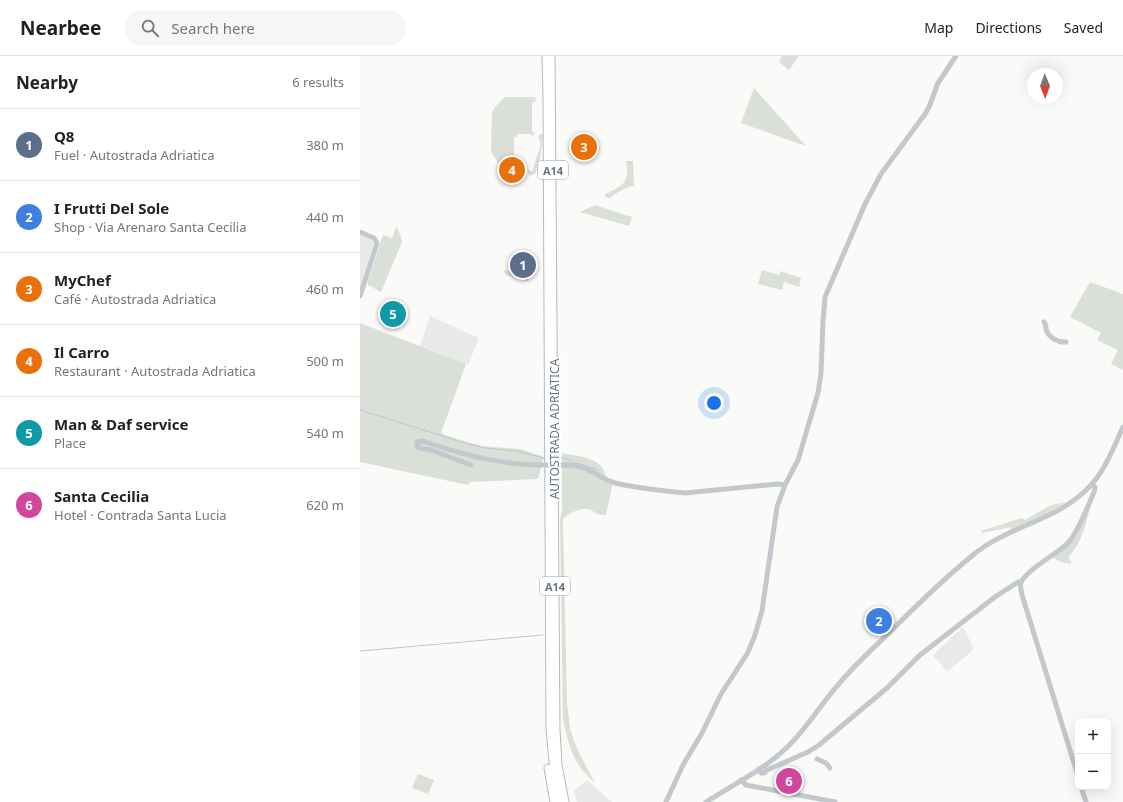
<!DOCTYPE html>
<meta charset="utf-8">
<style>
:root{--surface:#fff;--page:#f6f6f6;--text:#222;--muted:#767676;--line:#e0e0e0;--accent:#e4572e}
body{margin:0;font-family:"Noto Sans",sans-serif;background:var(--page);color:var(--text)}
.controls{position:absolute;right:12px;bottom:12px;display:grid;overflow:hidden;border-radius:8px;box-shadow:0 4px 16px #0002}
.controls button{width:36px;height:36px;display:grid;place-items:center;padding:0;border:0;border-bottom:1px solid var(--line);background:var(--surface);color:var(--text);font:20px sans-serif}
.compass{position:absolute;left:667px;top:12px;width:36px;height:36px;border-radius:50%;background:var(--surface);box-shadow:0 4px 16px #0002;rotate:179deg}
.you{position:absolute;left:354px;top:347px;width:14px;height:14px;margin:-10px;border:3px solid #fff;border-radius:50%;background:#1a73e8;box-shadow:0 0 0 6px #1a73e833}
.badge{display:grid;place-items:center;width:26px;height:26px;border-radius:50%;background:var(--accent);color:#fff;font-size:13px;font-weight:700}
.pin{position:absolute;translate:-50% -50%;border:2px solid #fff;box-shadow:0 1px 4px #0006}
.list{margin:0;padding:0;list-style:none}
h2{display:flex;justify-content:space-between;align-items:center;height:52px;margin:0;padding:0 16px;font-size:17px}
h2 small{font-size:13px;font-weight:400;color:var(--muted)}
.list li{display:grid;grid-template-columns:26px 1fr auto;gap:12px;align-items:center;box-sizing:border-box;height:72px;padding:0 16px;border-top:1px solid var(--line)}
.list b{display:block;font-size:15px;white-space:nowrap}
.list p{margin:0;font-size:13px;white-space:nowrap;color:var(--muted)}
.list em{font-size:13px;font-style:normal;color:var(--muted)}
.icon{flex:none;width:22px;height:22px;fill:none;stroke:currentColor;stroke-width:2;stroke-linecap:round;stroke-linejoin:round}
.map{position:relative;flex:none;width:763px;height:746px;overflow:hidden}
header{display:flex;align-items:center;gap:24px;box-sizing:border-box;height:56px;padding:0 20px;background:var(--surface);border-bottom:1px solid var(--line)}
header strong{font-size:19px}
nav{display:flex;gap:22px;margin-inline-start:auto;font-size:14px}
.search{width:280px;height:36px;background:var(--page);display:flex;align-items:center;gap:10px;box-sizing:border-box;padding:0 14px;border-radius:16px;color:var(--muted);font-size:15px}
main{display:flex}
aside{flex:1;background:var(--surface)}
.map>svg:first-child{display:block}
.built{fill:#e8e9e9}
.green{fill:#dadfd7}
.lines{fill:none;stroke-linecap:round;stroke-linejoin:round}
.stream{stroke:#bbc7cb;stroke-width:1}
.highway-casing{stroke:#b4b9bd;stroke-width:9}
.minor{stroke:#c3c8cc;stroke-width:5}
.highway{stroke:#fff;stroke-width:7}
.minor-bridge{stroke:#c3c8cc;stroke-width:5}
.labels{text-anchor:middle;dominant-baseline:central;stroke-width:4;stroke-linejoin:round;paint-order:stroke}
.shield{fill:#fff;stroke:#939fa8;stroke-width:1}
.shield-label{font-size:11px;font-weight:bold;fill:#657683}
.street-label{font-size:12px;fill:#657683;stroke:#fff}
</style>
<header>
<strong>Nearbee</strong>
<div class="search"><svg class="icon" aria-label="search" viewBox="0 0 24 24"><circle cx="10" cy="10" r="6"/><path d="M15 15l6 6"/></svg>Search here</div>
<nav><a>Map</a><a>Directions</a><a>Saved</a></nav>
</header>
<main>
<aside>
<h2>Nearby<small>6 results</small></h2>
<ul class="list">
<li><span class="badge" style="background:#5c6f8a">1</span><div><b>Q8</b><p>Fuel · Autostrada Adriatica</p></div><em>380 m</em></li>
<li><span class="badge" style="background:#3f7fe0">2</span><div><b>I Frutti Del Sole</b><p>Shop · Via Arenaro Santa Cecilia</p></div><em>440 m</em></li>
<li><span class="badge" style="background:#e8710a">3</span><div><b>MyChef</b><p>Café · Autostrada Adriatica</p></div><em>460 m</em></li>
<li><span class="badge" style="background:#e8710a">4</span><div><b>Il Carro</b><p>Restaurant · Autostrada Adriatica</p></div><em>500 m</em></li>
<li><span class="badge" style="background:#0f9aa8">5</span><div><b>Man &amp; Daf service</b><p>Place</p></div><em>540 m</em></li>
<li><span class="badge" style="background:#d1479c">6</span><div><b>Santa Cecilia</b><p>Hotel · Contrada Santa Lucia</p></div><em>620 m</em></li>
</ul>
</aside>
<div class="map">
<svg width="763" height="746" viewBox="0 0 763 746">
<rect width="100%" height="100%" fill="#fafaf8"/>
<!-- built -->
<g class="built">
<path d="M0,179l13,5 1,2 -14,46z"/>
<path d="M70,260l49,22 -11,27 -48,-19z"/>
<path d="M603,571l10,20 -1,4 -25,21 -14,-17z"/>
<path d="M227,724l19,17 6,5h-35l-3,-11z"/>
</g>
<!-- green -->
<g class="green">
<path d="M422,0h17l-10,14 -10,-8z"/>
<path d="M394,32l52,58 -65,-23z"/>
<path d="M145,41h29l2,1 -1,4 -3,1v29l3,1 -4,4v-3h-14v3h-3v20h-6l-1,7 -9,-1 -7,-12 1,-38 3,-6z"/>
<path d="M180,78l3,1 -3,24 -5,15 -6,2 -1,-4v-2l4,1 8,-23v-8l-2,-2z"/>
<path d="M266,105h7l1,25c-9,1 -18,7 -25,13l-1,-2 -2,1 -1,-4c18,-8 25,-11 21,-33z"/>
<path d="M235,149l37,12 -3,9 -49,-14z"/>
<path d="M36,171l4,7 2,8 -21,50 -13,-7v-5l15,-45 9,3z"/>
<path d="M143,214l10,1 1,5 5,2 2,-4 6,4 2,3h-3l-20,-6z"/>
<path d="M402,214l17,5 1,-4 21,7 -2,9 -15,-5 -2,8 -24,-6z"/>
<path d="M730,226l33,12v76l-12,-6 7,-14 -21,-10 4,-7 -31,-16z"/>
<path d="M0,267l106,41 -25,69 6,3 35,10 39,3 23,8 -6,22 -68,3 -2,3 -108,-23z"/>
<path d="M202,397c12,3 30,3 39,13 3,3 4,10 6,14l6,3 -7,32c-8,0 -9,-1 -15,-5 -9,-4 -21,3 -28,9l4,184 3,26 8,22 17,32c-22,-19 -26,-36 -32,-63l-3,-201 2,-8z"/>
<path d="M707,446l-20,11 -37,17 1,-3 -28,6 -2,-2 41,-13 3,2 26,-15z"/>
<path d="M731,449c-5,17 -9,39 -22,51v3l3,4c-7,1 -13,-1 -19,-6l12,-9z"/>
<path d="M58,718l16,6 -6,14 -16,-6z"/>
</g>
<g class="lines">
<!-- stream -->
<g class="stream">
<path d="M0,354l108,34 17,4 31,3 28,7"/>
<path d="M200,401l7,2 6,4 11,2 14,5"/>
<path d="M0,595l183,-16"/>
</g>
<defs>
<g id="highway">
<path d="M186,0l1,42 3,631 4,43 6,30"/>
<path d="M191,0l5,674 2,35 7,37"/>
<path d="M188,712l6,34"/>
</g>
</defs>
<!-- highway casing -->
<use href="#highway" class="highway-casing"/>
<!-- minor -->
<g class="minor">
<path d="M0,176l14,6 3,5 -17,53"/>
<path d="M684,266c2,2 2,4 2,7 2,8 12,14 20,13"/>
<path d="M111,409l-40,-15 -12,-2 -2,-3v-3l6,-1c37,13 76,24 115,24"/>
<path d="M206,409c23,0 30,12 49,18 20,5 50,8 70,10l93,-9 7,1"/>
<path d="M457,703l9,4 4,5"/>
<path d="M399,713l2,4h3l3,-3 41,-18 11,-7 68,-57 33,-33 75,-58 23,-15h3"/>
<path d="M718,720l-56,-181 -2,-11c6,-14 35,-29 47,-40 11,-11 21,-38 27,-52l1,-5 -3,-2"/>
<path d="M381,724l5,5 89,17"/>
<path d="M721,731l5,15"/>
<path d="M306,746l17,-37 19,-32 19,-39 26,-40 7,-16 8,-27 15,-104 8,-22 13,-25 20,-67 3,-20 2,-52 2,-24 40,-93 16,-30 44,-60 4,-7 9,-24 18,-27"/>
<path d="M346,746c25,-16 57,-32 78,-52 20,-17 36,-45 54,-65 17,-21 38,-39 57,-58 25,-25 51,-50 78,-72 33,-28 81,-34 112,-64 19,-17 28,-42 38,-64"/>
</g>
<!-- highway -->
<use href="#highway" class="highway"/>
<!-- minor-bridge -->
<path class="minor-bridge" d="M178,409h28"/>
</g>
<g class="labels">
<!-- shield labels -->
<g class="shield">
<rect x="178" y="105" width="30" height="18" rx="3"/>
<rect x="180" y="521" width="30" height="18" rx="3"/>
</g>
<g class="shield-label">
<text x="193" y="114">A14</text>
<text x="195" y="530">A14</text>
</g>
<!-- street labels -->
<g class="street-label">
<text transform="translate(194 373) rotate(-90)">AUTOSTRADA ADRIATICA</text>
</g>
</g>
</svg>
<div class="controls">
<button>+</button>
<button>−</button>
</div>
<svg class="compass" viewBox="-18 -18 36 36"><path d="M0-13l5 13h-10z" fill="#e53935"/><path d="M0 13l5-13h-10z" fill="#767676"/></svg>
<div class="you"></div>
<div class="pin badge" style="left:163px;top:209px;background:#5c6f8a">1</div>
<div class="pin badge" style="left:519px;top:565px;background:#3f7fe0">2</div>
<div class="pin badge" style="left:224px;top:91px;background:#e8710a">3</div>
<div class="pin badge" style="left:152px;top:114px;background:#e8710a">4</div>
<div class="pin badge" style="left:33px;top:258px;background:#0f9aa8">5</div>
<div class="pin badge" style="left:429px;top:725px;background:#d1479c">6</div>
</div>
</main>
